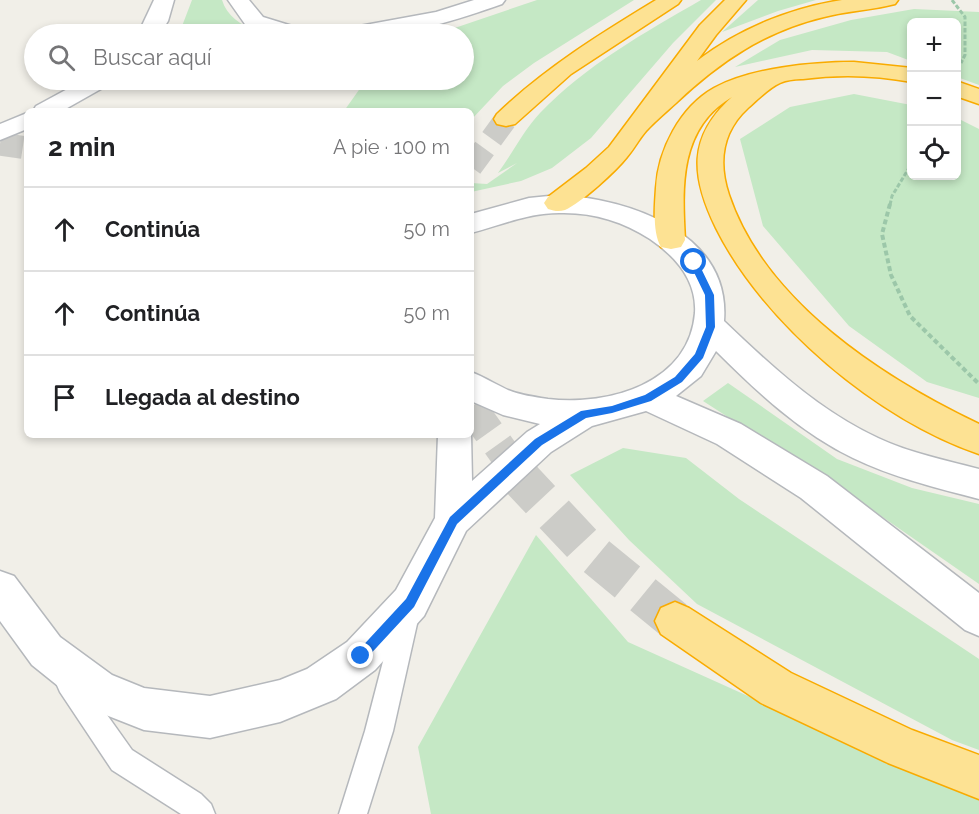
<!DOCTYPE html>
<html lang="es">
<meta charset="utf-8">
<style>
:root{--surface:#fff;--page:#f6f6f6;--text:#202124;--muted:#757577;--line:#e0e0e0}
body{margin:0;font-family:Raleway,sans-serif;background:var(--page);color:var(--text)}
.controls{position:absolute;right:18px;top:18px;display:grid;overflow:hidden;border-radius:9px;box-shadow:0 3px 9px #0003}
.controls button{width:54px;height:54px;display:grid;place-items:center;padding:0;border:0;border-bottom:2px solid var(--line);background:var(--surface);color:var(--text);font:30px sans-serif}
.stop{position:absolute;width:18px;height:18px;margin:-14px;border:4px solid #1a73e8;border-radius:50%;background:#fff}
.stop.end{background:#1a73e8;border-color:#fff;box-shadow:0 2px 6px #0008}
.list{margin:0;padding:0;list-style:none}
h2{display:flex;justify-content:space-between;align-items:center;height:78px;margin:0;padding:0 24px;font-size:26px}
h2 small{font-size:20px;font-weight:400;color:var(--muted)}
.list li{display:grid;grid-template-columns:39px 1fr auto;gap:18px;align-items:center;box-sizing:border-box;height:84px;padding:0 24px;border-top:2px solid var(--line)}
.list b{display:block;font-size:22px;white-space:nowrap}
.list em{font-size:20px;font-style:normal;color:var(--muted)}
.icon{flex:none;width:33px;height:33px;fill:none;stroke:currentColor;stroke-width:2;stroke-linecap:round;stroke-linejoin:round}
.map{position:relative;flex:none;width:979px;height:814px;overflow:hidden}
.search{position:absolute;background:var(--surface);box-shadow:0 3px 9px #0003;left:24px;top:24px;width:450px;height:66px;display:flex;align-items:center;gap:15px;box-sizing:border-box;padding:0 21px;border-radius:33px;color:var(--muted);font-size:22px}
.panel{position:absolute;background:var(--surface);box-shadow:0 3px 9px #0003;left:24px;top:108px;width:450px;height:330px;border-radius:9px}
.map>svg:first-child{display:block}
.green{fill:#c5e8c5}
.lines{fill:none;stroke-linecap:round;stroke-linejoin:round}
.tertiary-tunnel{stroke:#ccccc8;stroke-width:23;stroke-dasharray:23 12;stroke-linecap:butt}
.motorway-tunnel-far2{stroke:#ccccc8;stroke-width:23;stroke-dasharray:23 12;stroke-linecap:butt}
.motorway-tunnel-far1{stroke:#ccccc8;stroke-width:31;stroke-dasharray:31 15;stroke-linecap:butt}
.motorway-tunnel{stroke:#ccccc8;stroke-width:40;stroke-dasharray:40 20;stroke-linecap:butt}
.service-casing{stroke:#b5b8bc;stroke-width:3}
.minor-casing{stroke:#b5b8bc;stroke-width:3}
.tertiary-casing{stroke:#b5b8bc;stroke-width:3}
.motorway-casing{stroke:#f9ab00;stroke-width:3}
.path-far1{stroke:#9cc7a9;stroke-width:3;stroke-dasharray:4.5 2;stroke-linecap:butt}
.path{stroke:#9cc7a9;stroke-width:4;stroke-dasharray:5 3;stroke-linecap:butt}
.service{fill:#fff;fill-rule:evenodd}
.minor{fill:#fff;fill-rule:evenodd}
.tertiary{fill:#fff;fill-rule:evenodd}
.motorway{fill:#fde293;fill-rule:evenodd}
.route{fill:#1a73e8}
</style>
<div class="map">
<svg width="979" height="814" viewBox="0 0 979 814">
<rect width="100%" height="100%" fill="#f1efe8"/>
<!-- green -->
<g class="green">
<path d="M192,0h30c6,20 26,29 45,34h-88z"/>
<path d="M537,0h97l-100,63 -31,23 -32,34v-9h-127l22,-31h98v-46h-27z"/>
<path d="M701,0h15l-43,43 -82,95 -39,30 -31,13 -50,11v-9l16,1 30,-21 -19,10c14,-19 26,-43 42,-60 46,-48 104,-80 161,-113z"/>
<path d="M758,0h58l-38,11 -56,21z"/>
<path d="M914,9l65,3v73l-22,-8 -1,-55h-44l-1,39 -24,-9 -75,-2 -77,17 45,-27 71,-20z"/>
<path d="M854,94l57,11 1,71h44l1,-58 22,11v269l-52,-16 -78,-56 -86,-100 -23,-87 50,-32z"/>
<path d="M728,383l109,76 75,29 67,16v80l-108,-75 -168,-108z"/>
<path d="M623,448l63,10 53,41 240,160v91l-27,-10 -255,-136 -68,-64 -59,-65z"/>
<path d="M536,535l92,107 351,158v14h-548l-13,-67z"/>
</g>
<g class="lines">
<!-- tertiary-tunnel -->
<path class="tertiary-tunnel" d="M0,144l27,4"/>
<!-- motorway-tunnel-far2 -->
<path class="motorway-tunnel-far2" d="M471,167l35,-48"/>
<!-- motorway-tunnel-far1 -->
<path class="motorway-tunnel-far1" d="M471,407l45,63"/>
<!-- motorway-tunnel -->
<path class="motorway-tunnel" d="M515,469l8,12 63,67 89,73"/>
<defs>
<g id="service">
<path d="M407,603l9,4 3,8 -26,116 -26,83h-28l26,-83 30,-116 3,-8z"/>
<path d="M69,670l9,4 54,76 69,44 10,10 4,10h-34l-69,-44 -52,-78 -4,-9 4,-9z"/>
</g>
<g id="minor">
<path d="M228,0h21l14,17 39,12 3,5h-32l-26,-7z"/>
<path d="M474,0h31l-3,4c-51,18 -107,36 -162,30l3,-5 93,-17z"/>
</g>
<g id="tertiary">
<path d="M154,0h20l-6,21 -8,13h-22z"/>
<path d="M84,80h28l-4,5 -46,26h-29l3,-5z"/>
<path d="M27,113v16l-27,11v-16z"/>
<path d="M559,195c71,4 172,38 165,126 46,44 95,90 154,117 32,15 67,22 101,31v30c-42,-11 -87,-22 -126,-41 -52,-25 -96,-66 -137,-107l-15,25 -25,20 65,28 86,52 152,117v43l-14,-6 -164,-132 -84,-54 -71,-33 -54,15 -41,26 -85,79 -42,85 -49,54 -39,29 -56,23 -70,16 -66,-8 -61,-24 -51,-41 -32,-44v-50l14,5 46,61 52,38 32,13 66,8 70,-16 27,-11 40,-27 49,-52 39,-72 3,-83h33v-2l1,48 55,-49 13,-8 -37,-9 -32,-14v-29c13,5 24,12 37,18 12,5 26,7 40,9 60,7 141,-15 147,-86 2,-33 -20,-57 -45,-74 -28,-18 -57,-27 -91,-26 -31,0 -58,12 -88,20v-19l58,-16z"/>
</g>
<g id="motorway">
<path d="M656,0h25l-3,4 -107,70 -56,50 -9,2 -9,-2 -3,-5 3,-5c48,-46 103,-80 159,-114z"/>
<path d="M725,0h21l-30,35 -19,26c42,-32 93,-53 145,-61 18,0 38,0 56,0l-3,4c-23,6 -48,7 -71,13 -59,14 -105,45 -148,86 -10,9 -21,18 -30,28 -7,8 -12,18 -19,26 -11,14 -46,46 -62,53 -6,2 -11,1 -17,-1l-4,-6 4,-6 38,-29 23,-21 91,-122z"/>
<path d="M854,62l58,6v14c-37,-7 -73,-8 -109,-3 -7,0 -17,1 -23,4 -11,5 -23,17 -32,25 -26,24 -30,54 -19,87 36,107 154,183 250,229v30c-101,-34 -216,-131 -263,-226 -25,-51 -29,-91 16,-131 -53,31 -50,90 -47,143l-4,7 -10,2 -10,-2c-9,-15 -6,-42 -5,-59 2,-38 24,-81 58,-100 37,-20 98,-26 140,-26z"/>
<path d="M956,81l23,8v15l-23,-8z"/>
<path d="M675,602l14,6 102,65 121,57 67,25v44l-91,-36 -127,-60 -100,-69 -6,-13 6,-13z"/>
</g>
</defs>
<!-- service casing -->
<use href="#service" class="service-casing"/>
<!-- minor casing -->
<use href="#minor" class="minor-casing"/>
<!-- tertiary casing -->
<use href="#tertiary" class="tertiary-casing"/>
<!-- motorway casing -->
<use href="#motorway" class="motorway-casing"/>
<!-- path-far1 -->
<g class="path-far1">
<path d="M952,0l13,17v38l-4,8"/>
<path d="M890,205l2,-9 20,-33"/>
</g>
<!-- path -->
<path class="path" d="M890,204l-8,30 9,41 19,41 69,68"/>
<!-- service -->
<use href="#service" class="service"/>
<!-- minor -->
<use href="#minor" class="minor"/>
<!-- tertiary -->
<use href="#tertiary" class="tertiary"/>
<!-- motorway -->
<use href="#motorway" class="motorway"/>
</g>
<!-- route -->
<path class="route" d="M694,259l4,3 16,33 1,32 -12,31 -21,24 -31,19 -39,12 -26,5 -44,27 -85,79 -43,83 -49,53h-8v-8l49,-53 44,-82 85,-78 46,-28 31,-5 33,-11 30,-18 20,-23 11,-27 -1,-32 -16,-33z"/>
</svg>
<div class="controls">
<button>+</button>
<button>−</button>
<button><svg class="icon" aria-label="locate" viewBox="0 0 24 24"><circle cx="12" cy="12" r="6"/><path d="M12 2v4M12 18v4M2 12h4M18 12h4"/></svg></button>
</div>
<div class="stop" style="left:694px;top:262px"></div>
<div class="stop end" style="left:361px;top:656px"></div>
<div class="search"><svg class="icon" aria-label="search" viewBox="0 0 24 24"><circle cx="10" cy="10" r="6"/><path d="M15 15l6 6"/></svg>Buscar aquí</div>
<section class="panel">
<h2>2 min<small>A pie · 100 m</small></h2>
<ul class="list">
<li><svg class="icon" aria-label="ahead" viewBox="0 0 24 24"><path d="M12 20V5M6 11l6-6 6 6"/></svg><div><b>Continúa</b></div><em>50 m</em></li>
<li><svg class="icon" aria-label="ahead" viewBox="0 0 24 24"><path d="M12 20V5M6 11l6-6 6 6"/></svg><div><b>Continúa</b></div><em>50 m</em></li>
<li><svg class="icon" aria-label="arrive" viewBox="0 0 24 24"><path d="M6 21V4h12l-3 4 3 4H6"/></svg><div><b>Llegada al destino</b></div></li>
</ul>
</section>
</div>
